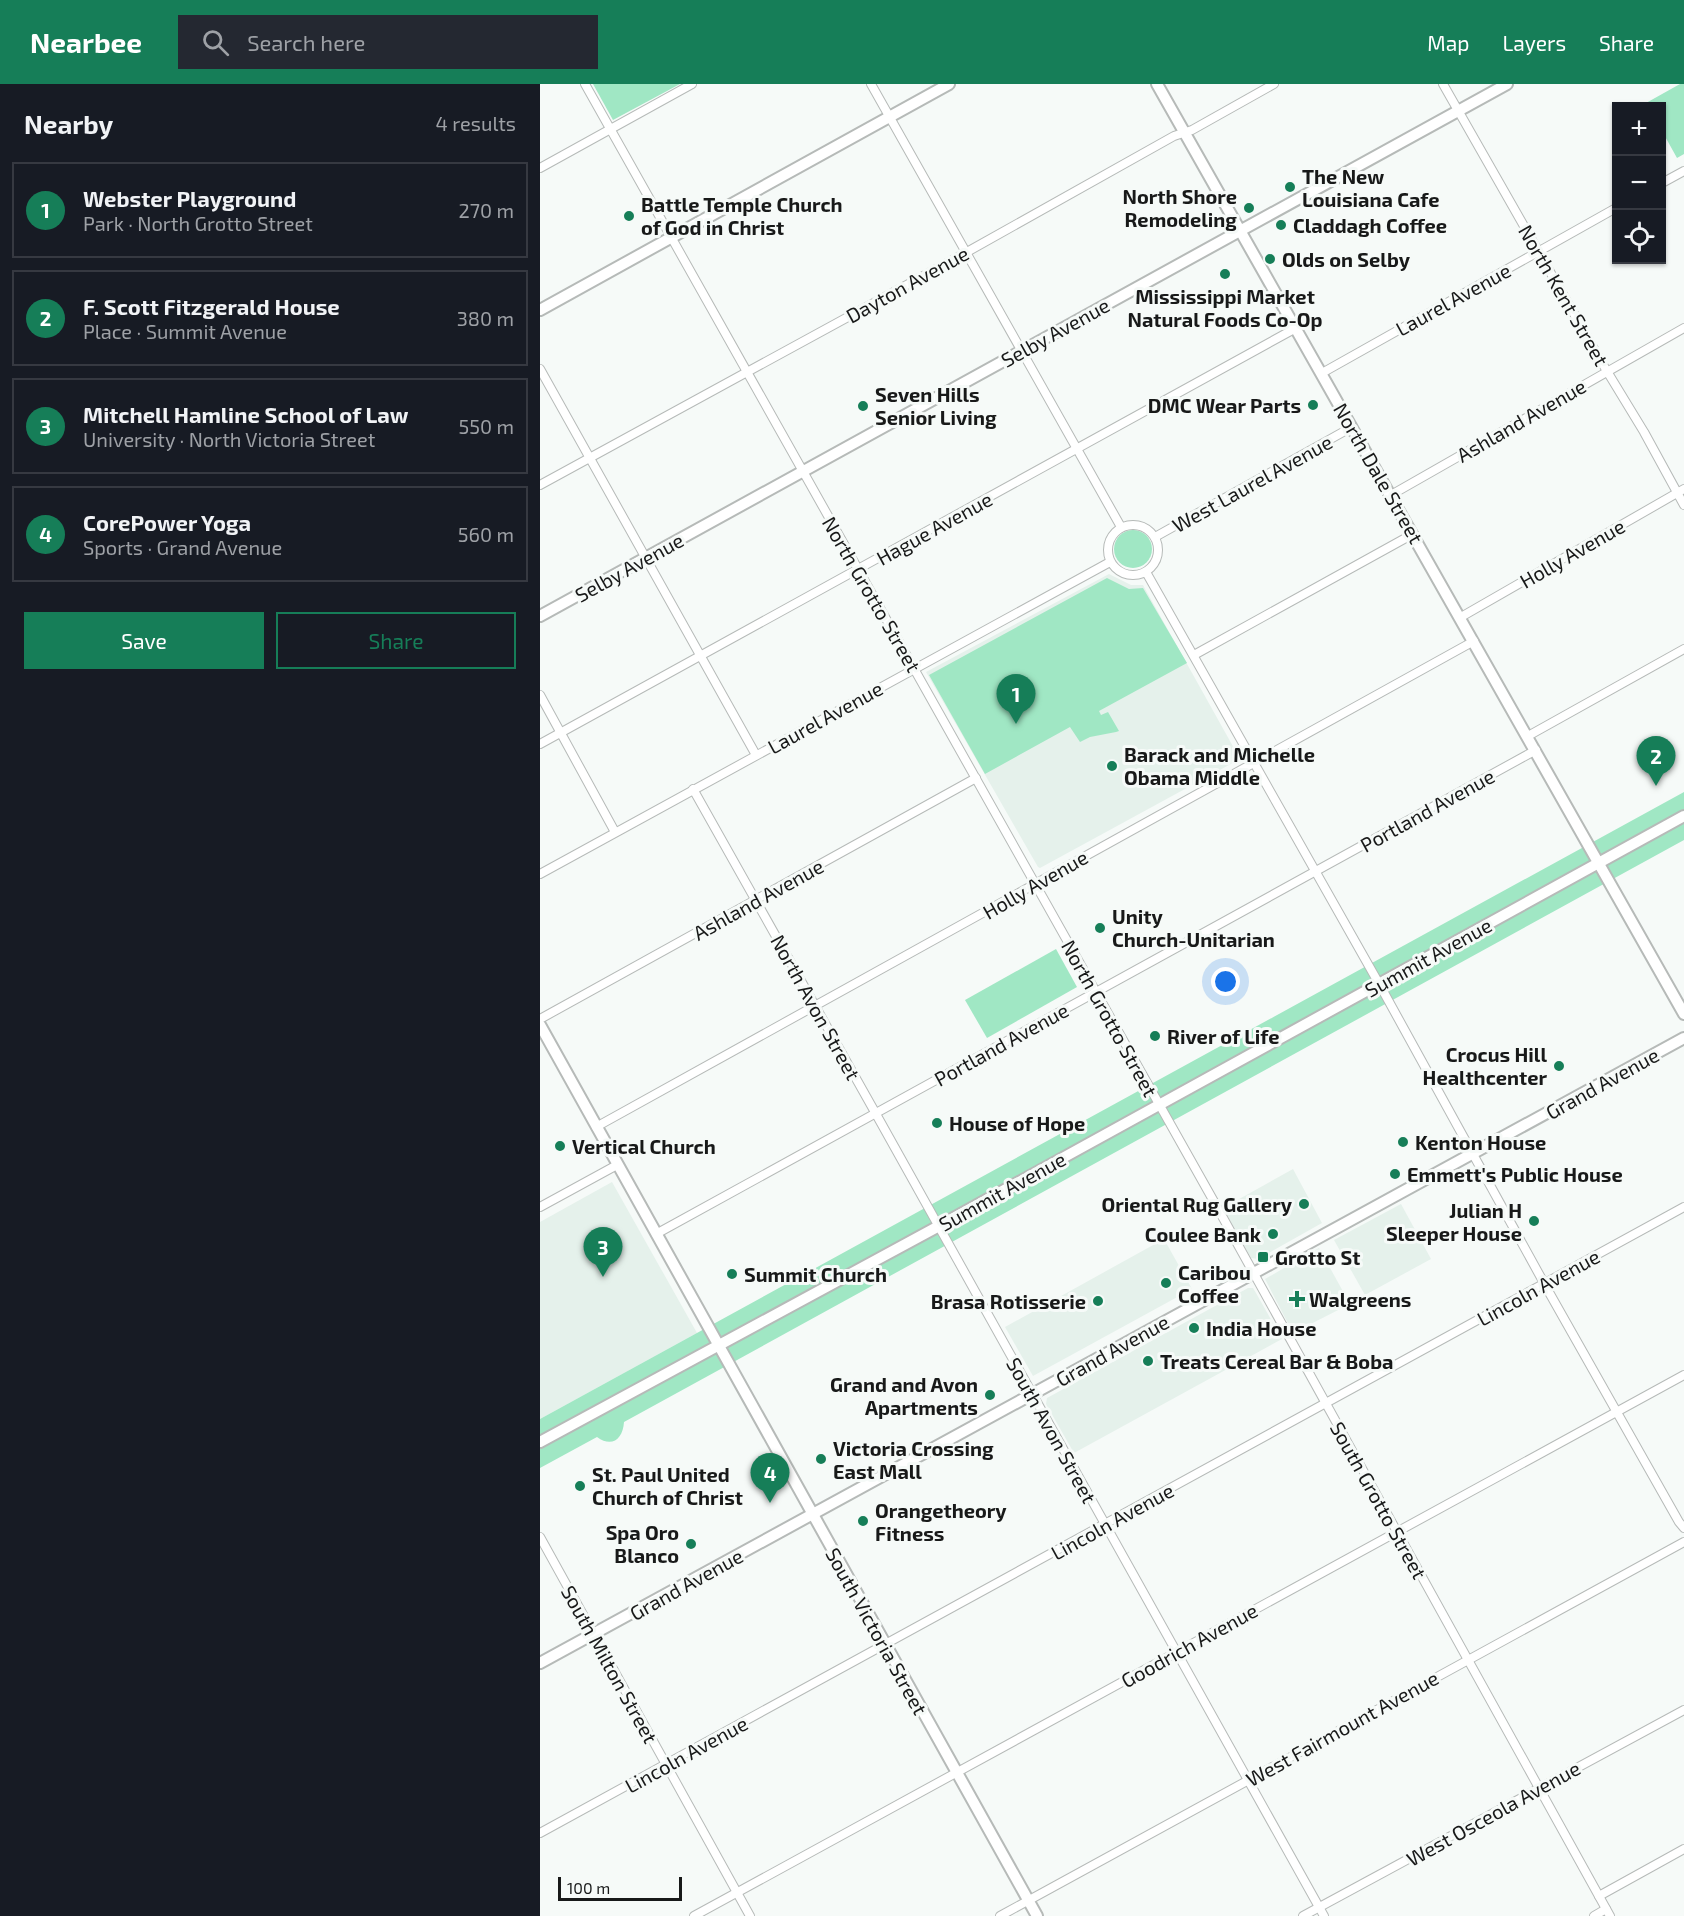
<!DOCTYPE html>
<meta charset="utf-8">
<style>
:root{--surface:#171b24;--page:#242831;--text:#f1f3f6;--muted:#9ea1a6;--line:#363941;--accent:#167e58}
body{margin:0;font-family:"Exo 2",sans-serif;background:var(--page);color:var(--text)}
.controls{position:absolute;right:18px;top:18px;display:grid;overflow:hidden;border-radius:0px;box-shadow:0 2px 4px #0004}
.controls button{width:54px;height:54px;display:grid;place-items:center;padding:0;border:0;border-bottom:2px solid var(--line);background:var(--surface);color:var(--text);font:30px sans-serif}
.scale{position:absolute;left:18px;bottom:15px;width:124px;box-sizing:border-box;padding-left:6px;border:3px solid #181919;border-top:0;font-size:16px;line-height:21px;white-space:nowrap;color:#181919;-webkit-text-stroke:4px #f6faf8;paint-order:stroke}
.you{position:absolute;left:686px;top:898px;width:21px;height:21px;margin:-15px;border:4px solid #fff;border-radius:50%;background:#1a73e8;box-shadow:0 0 0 9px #1a73e833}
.badge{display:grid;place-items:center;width:39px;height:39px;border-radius:50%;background:var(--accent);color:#fff;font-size:20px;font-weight:700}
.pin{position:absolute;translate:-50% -50px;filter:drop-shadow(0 2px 3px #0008)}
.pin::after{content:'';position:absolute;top:32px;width:21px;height:18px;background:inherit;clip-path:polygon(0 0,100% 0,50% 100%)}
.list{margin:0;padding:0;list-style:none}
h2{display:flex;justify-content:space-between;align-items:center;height:78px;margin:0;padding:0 24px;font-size:26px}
h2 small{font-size:20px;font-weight:400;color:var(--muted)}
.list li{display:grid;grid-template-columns:39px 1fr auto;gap:18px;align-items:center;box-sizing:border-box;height:96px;margin:0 12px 12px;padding:0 12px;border:2px solid var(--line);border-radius:0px}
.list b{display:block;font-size:22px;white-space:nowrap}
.list p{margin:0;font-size:20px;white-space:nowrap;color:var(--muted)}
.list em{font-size:20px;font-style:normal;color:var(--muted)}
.actions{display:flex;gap:12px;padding:18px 24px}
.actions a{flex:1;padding:14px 0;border:2px solid var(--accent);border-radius:0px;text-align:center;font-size:21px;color:var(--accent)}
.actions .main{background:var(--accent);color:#fff}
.icon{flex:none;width:33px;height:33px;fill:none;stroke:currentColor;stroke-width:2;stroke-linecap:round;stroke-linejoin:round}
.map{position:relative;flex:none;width:1144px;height:1832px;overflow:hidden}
header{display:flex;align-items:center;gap:36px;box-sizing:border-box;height:84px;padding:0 30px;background:var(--accent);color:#fff}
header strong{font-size:28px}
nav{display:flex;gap:33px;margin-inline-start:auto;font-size:21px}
.search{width:420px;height:54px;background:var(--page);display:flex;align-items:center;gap:15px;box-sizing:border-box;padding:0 21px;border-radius:0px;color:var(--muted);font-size:22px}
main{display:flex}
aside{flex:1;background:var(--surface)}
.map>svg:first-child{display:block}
.built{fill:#e5f1eb}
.green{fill:#a0e7c4}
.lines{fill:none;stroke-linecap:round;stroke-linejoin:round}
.street-casing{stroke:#b6bab8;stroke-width:10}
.secondary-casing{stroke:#b6bab8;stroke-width:14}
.street{stroke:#fff;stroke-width:8}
.secondary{stroke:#fff;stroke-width:10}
.poi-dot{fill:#167e58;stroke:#f6faf8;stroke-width:2}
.labels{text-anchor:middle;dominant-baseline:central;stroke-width:6;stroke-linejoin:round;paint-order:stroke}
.poi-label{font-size:20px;font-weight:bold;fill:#181919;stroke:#f6faf8;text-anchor:start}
.street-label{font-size:20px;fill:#181919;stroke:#f6faf8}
</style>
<header>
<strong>Nearbee</strong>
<div class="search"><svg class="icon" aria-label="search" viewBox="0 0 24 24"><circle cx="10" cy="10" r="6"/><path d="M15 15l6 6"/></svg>Search here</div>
<nav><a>Map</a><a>Layers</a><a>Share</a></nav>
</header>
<main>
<aside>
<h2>Nearby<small>4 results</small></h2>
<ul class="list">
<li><span class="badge">1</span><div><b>Webster Playground</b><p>Park · North Grotto Street</p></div><em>270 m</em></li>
<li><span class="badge">2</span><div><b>F. Scott Fitzgerald House</b><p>Place · Summit Avenue</p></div><em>380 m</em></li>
<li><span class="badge">3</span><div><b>Mitchell Hamline School of Law</b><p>University · North Victoria Street</p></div><em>550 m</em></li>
<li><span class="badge">4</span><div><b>CorePower Yoga</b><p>Sports · Grand Avenue</p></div><em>560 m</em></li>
</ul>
<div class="actions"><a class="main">Save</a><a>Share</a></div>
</aside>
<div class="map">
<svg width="1144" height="1832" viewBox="0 0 1144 1832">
<rect width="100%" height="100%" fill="#f6faf8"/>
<!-- built -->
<g class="built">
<path d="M569,490l22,11h12l97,174 -200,109 -2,-1 -112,-195z"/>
<path d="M753,1085l29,54 -64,36 -7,-1 -28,-50z"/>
<path d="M72,1098l85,151 -157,86v-197z"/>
<path d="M861,1120l30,55 -66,36 -31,-55z"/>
<path d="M624,1155l28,50 -159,87 -28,-49z"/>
<path d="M779,1164l31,56 -57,29 -28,-54z"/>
<path d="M708,1204h5l3,5 26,46 -208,114 -28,-49 1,-6z"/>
</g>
<!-- green -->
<g class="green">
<path d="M53,0h87l-67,36z"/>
<path d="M1140,0h4v70l-7,4 -15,-27v-25h-14l-2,-3z"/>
<circle cx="593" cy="465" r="19"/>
<path d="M567,494l22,11 14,-1 44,75 -88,48 2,4 7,-3 11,19 -3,1 -26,5 -10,5 -10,-15 -85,47 -56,-99z"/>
<path d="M1144,708v48l-1060,582c-1,17 -12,26 -27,15l-57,31v-49z"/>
<path d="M516,865l21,38 -90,51 -22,-38z"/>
</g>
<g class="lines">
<defs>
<g id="street">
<path d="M45,0l632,1123 393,709"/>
<path d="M331,0l250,443"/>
<path d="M903,0l159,279 42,69 40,73"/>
<path d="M0,84l152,-84"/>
<path d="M1122,99l22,-12"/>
<path d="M0,285l216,386"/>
<path d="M782,289l294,-165"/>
<path d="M0,401l418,-228 216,-121 18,-6 82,-46"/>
<path d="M851,411l293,-167"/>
<circle cx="593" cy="466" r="25"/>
<path d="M615,453l197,-110"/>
<path d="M606,488l236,417 168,305 129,228 5,6"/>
<path d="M921,533l223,-128"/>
<path d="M654,571l219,-121"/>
<path d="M0,611l75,137"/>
<path d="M988,652l156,-87"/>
<path d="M0,660l756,-416"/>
<path d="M153,705l183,325 448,802"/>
<path d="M0,790l570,-312"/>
<path d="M0,935l436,-241"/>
<path d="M56,1043l878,-486"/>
<path d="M0,1123l77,-42"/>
<path d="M116,1150l880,-484"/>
<path d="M0,1453l210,379"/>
<path d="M0,1749l1144,-626"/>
<path d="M1059,1812l85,-47"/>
<path d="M154,1832l990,-541"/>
<path d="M460,1832l684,-374"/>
<path d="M763,1832l381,-206"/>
<path d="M1054,1832l12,-7"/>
</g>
<g id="secondary">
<path d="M617,0l527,930"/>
<path d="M0,226l409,-226"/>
<path d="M0,532l967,-532"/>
<path d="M0,941l497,891"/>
<path d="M0,1358l399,-216 745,-410"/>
<path d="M0,1579l1144,-625"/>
</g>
</defs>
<!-- street casing -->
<use href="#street" class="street-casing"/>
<!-- secondary casing -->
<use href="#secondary" class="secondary-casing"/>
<!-- street -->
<use href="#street" class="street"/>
<!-- secondary -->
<use href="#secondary" class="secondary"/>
</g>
<!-- markers -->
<g class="poi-dot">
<circle cx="750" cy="103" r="6"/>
<circle cx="709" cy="124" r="6"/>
<circle cx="89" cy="132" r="6"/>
<circle cx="741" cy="141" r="6"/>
<circle cx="730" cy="175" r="6"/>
<circle cx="685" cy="190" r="6"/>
<circle cx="773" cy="321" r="6"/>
<circle cx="323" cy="322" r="6"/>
<circle cx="572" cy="682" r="6"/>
<circle cx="560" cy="844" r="6"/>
<circle cx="615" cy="952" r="6"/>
<circle cx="1019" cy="982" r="6"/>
<circle cx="397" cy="1039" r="6"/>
<circle cx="863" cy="1058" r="6"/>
<circle cx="20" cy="1062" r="6"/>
<circle cx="855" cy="1090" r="6"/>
<circle cx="764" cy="1120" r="6"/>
<circle cx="994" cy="1137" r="6"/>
<circle cx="733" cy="1150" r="6"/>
<rect x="717" y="1167" width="12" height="12" rx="3"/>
<circle cx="192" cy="1190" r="6"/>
<circle cx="626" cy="1199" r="6"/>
<path d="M754 1206h6v6h6v6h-6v6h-6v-6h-6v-6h6z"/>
<circle cx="558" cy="1217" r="6"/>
<circle cx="654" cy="1244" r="6"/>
<circle cx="608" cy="1277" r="6"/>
<circle cx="450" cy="1311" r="6"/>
<circle cx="281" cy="1375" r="6"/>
<circle cx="40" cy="1402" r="6"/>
<circle cx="323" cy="1437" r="6"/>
<circle cx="151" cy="1460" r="6"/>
</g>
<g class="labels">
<!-- poi labels -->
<g class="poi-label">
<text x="762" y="92">The New<tspan x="762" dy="23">Louisiana Cafe</tspan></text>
<text x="697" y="112" text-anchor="end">North Shore<tspan x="697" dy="23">Remodeling</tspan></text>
<text x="101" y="120">Battle Temple Church<tspan x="101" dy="23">of God in Christ</tspan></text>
<text x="753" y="141">Claddagh Coffee</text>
<text x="742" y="175">Olds on Selby</text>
<text x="685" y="212" text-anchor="middle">Mississippi Market<tspan x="685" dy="23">Natural Foods Co-Op</tspan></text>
<text x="335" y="310">Seven Hills<tspan x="335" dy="23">Senior Living</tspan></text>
<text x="761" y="321" text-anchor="end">DMC Wear Parts</text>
<text x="584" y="670">Barack and Michelle<tspan x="584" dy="23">Obama Middle</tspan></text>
<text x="572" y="832">Unity<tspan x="572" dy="23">Church-Unitarian</tspan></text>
<text x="627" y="952">River of Life</text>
<text x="1007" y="970" text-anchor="end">Crocus Hill<tspan x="1007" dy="23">Healthcenter</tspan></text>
<text x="409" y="1039">House of Hope</text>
<text x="875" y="1058">Kenton House</text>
<text x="32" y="1062">Vertical Church</text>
<text x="867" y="1090">Emmett's Public House</text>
<text x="752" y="1120" text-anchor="end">Oriental Rug Gallery</text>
<text x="982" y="1126" text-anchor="end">Julian H<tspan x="982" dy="23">Sleeper House</tspan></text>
<text x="721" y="1150" text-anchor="end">Coulee Bank</text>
<text x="735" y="1173">Grotto St</text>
<text x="638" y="1188">Caribou<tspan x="638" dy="23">Coffee</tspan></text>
<text x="204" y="1190">Summit Church</text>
<text x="769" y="1215">Walgreens</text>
<text x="546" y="1217" text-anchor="end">Brasa Rotisserie</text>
<text x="666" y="1244">India House</text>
<text x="620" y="1277">Treats Cereal Bar &amp; Boba</text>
<text x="438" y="1300" text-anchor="end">Grand and Avon<tspan x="438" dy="23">Apartments</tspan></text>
<text x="293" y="1364">Victoria Crossing<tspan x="293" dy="23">East Mall</tspan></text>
<text x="52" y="1390">St. Paul United<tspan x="52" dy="23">Church of Christ</tspan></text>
<text x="335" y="1426">Orangetheory<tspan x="335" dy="23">Fitness</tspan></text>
<text x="139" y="1448" text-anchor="end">Spa Oro<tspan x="139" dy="23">Blanco</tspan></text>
</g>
<!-- street labels -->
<g class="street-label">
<text transform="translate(367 200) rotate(-29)">Dayton Avenue</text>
<text transform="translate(1024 211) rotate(60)">North Kent Street</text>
<text transform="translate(913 215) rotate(-29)">Laurel Avenue</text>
<text transform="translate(515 248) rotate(-29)">Selby Avenue</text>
<text transform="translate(981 336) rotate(-30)">Ashland Avenue</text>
<text transform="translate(839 389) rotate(60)">North Dale Street</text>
<text transform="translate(712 399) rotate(-29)">West Laurel Avenue</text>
<text transform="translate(394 444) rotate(-29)">Hague Avenue</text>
<text transform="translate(1032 469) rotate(-30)">Holly Avenue</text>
<text transform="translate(89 483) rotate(-29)">Selby Avenue</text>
<text transform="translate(332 510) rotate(60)">North Grotto Street</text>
<text transform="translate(285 633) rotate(-29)">Laurel Avenue</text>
<text transform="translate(887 726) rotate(-29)">Portland Avenue</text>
<text transform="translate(495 800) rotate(-30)">Holly Avenue</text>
<text transform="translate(218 815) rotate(-29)">Ashland Avenue</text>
<text transform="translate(888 873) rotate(-29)">Summit Avenue</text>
<text transform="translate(276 923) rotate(61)">North Avon Street</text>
<text transform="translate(570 934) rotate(61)">North Grotto Street</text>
<text transform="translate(461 960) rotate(-29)">Portland Avenue</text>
<text transform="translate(1062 999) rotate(-29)">Grand Avenue</text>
<text transform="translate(462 1107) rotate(-29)">Summit Avenue</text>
<text transform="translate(998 1203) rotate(-29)">Lincoln Avenue</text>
<text transform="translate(572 1266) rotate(-29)">Grand Avenue</text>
<text transform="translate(512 1346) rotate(61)">South Avon Street</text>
<text transform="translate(839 1416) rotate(61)">South Grotto Street</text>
<text transform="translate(572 1437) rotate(-29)">Lincoln Avenue</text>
<text transform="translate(146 1500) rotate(-29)">Grand Avenue</text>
<text transform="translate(337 1547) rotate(61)">South Victoria Street</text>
<text transform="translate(649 1561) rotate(-29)">Goodrich Avenue</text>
<text transform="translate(70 1580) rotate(61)">South Milton Street</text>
<text transform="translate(802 1644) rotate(-29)">West Fairmount Avenue</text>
<text transform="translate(146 1670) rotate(-29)">Lincoln Avenue</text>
<text transform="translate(953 1729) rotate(-29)">West Osceola Avenue</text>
</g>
</g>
</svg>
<div class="controls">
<button>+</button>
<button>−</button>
<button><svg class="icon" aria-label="locate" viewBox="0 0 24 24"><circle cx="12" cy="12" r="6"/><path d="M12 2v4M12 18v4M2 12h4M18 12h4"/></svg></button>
</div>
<div class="scale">100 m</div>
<div class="you"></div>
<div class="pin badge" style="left:476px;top:640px">1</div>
<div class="pin badge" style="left:1116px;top:702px">2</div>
<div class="pin badge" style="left:63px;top:1193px">3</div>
<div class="pin badge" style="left:230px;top:1419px">4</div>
</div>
</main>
